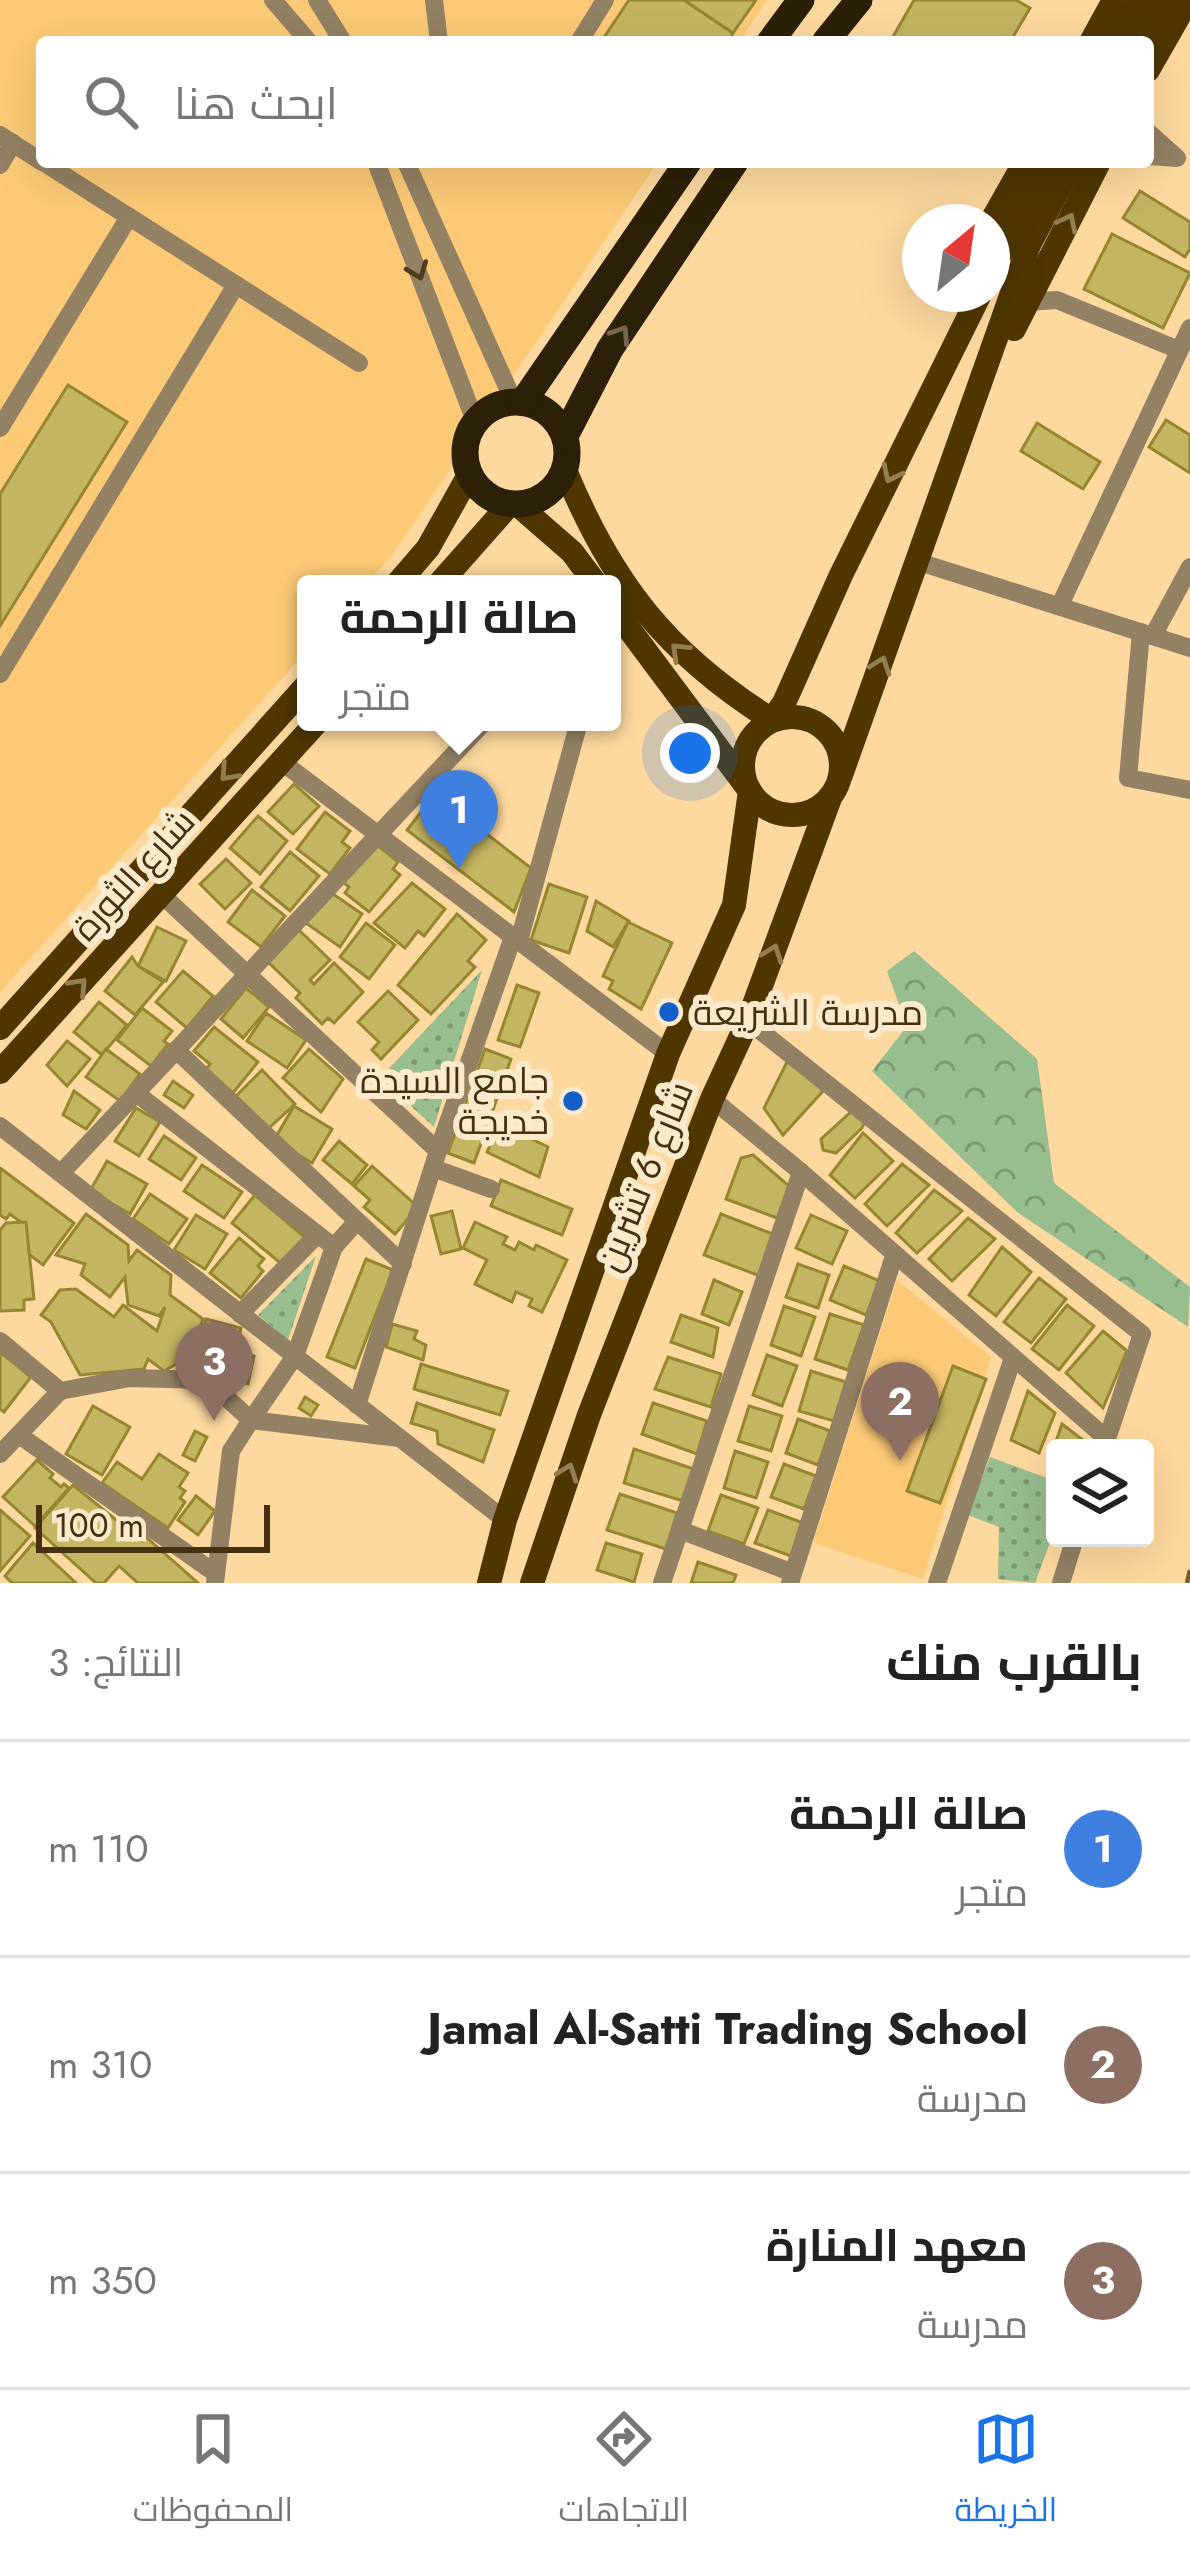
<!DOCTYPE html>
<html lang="ar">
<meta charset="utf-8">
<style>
:root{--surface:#fff;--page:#f6f6f6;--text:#222;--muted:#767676;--line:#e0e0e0;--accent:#1a73e8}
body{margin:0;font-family:Jost,Cairo,sans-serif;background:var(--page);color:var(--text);direction:rtl}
.controls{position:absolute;right:36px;bottom:36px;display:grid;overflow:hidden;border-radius:12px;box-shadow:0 12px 48px #0002}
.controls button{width:108px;height:108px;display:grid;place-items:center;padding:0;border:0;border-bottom:3px solid var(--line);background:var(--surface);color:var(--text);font:60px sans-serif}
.compass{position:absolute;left:902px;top:204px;width:108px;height:108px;border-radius:50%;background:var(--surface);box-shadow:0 12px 48px #0002;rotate:29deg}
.scale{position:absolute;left:36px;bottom:30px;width:234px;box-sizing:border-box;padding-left:12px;border:6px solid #433111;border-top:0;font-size:33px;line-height:42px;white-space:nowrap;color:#433111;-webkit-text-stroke:9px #fceacd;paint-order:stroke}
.you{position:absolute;left:690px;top:753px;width:42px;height:42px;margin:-30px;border:9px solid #fff;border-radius:50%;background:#1a73e8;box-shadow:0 0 0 18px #1a73e833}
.badge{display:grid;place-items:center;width:78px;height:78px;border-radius:50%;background:var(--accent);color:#fff;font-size:39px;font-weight:700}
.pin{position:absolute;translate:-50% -99px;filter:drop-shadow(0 3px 6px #0008)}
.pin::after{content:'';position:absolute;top:63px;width:42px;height:36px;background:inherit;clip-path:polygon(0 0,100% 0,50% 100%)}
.popup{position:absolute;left:297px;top:575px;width:324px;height:156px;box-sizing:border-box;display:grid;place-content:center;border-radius:12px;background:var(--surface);filter:drop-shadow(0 3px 9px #0005);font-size:39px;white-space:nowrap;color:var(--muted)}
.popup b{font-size:45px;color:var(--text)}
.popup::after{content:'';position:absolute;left:50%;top:100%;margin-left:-24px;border:24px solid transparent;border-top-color:var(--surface)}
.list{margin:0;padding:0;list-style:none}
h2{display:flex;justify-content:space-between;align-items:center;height:156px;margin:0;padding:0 48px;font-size:51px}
h2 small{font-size:39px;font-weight:400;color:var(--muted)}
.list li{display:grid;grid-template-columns:78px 1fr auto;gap:36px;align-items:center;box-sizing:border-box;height:216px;padding:0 48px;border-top:3px solid var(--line)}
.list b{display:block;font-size:45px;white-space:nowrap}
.list p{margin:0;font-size:39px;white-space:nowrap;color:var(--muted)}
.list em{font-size:39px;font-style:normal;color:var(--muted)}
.icon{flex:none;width:66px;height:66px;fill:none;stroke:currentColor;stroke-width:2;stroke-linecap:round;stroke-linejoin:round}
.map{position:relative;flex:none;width:1190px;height:1583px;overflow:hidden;direction:ltr}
.search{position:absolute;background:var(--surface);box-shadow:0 12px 48px #0002;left:36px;right:36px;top:36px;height:132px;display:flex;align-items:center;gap:30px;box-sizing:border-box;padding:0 42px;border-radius:12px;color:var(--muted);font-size:45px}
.sheet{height:804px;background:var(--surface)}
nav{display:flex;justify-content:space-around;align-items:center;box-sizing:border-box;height:168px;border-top:3px solid var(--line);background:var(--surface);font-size:33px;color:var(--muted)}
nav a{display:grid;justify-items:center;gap:6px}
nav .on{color:var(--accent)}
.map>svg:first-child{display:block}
.built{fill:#fcca77}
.forest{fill:url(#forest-crowns)}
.park{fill:url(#park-dots)}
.building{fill:#c4b562;stroke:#958631;stroke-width:3}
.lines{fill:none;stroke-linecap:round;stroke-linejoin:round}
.minor{stroke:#938163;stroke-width:18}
.major{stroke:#4f3601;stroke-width:24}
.highway{stroke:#2d2008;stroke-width:27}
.rail{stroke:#715a34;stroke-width:4.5;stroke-dasharray:21 21;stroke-linecap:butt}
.oneway{stroke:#947e53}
.oneway2{stroke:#4f3d1d}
.oneway3{stroke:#75674d}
.poi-dot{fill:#165ec9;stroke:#fceacd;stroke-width:4.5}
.labels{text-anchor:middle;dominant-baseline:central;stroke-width:12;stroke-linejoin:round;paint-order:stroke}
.street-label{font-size:36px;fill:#433111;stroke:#fceacd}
.poi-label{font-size:36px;fill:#433111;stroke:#fceacd;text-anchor:start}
</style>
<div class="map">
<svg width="1190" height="1583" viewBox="0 0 1190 1583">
<defs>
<pattern id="forest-crowns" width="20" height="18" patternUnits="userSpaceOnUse" patternTransform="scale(3)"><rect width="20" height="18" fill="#98bd8e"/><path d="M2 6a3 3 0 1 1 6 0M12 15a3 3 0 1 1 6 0" fill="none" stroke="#7e9a73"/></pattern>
<pattern id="park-dots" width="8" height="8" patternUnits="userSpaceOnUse" patternTransform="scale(3)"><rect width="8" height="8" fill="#98bd8e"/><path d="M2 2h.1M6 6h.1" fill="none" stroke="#7e9a73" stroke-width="1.8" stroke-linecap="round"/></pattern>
</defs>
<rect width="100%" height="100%" fill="#fed99f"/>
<!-- built -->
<g class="built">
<path d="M0,0h767l-28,42h-697v120h616l-265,392 -27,30h-60v68l-306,340z"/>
<path d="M897,1280l94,77 -68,222 -110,-36z"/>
</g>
<!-- forest -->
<path class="forest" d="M914,951l123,108 17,124 136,104 -2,40 -171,-115 -145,-141 35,-45 -20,-55z"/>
<!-- park -->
<g class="park">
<path d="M482,970l-48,157 -54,-49z"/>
<path d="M316,1256l-28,84 -30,-25z"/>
<path d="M990,1457l65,24v48l-20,54 -37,-4 1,-52 -31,-12z"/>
</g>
<!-- building -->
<g class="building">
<path d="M629,0h55l49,33 -5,9h-127z"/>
<path d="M684,0h72l-23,33z"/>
<path d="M914,0h102l14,8 -20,34h-115l-4,-2z"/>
<path d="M1140,191l50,31v27l-5,8 -62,-39z"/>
<path d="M1112,234l78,39 -27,55 -79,-39z"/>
<path d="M68,385l59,37 -127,204v-132z"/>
<path d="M1166,420l24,15v38l-41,-26z"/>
<path d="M1037,423l63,39 -17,27 -62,-38z"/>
<path d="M294,784l25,22 -26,28 -25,-22z"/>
<path d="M435,794l96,74 -17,44 -107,-82z"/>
<path d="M325,812l25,19 -8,11 8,6 -20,26 -33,-25z"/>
<path d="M258,816l29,25 -27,33 -30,-26z"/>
<path d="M375,843l23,19 -5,7 7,6 -31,37 -24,-19 4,-6 -6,-5z"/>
<path d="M290,852l29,24 -29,35 -29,-24z"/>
<path d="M226,859l25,24 -26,26 -25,-25z"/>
<path d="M412,883l33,26 -21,27 -6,-5 -13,17 -31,-25z"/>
<path d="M549,884l38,13 -18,56 -38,-13z"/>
<path d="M252,890l33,26 -24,31 -33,-25z"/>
<path d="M333,894l29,20 -22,33 -34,-24z"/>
<path d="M596,901l33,20 -16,26 -26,-16z"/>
<path d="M457,914l29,26 -18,21 7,6 -44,47 -33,-29z"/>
<path d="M628,922l44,21 -31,66 -32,-20 4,-8 -10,-5z"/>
<path d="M366,923l29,22 -26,34 -29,-22z"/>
<path d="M157,927l29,14 -20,40 -28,-15z"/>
<path d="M299,930l31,30 -20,20 4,4 20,-21 29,29 -29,31 -6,-5 -6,6 -26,-26 4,-5 -32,-31z"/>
<path d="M132,957l6,9 25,16 -28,33 -30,-24z"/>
<path d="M183,971l30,25 -26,32 -31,-26z"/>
<path d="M517,985l22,8 -19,54 -22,-7z"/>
<path d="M246,988l23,19 -26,31 -22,-19z"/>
<path d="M388,991l30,29 -37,39 -9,-9 7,-8 -21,-20z"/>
<path d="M99,1002l28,23 -25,30 -28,-23z"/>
<path d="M142,1008l30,23 -8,10 4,3 -17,22 -34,-26z"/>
<path d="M266,1013l40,27 -19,28 -40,-27z"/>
<path d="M214,1027l44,35 -25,31 -28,-22 5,-7 -16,-13z"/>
<path d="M67,1041l23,18 -23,27 -20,-21z"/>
<path d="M106,1049l34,25 -20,27 -34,-24z"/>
<path d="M309,1049l34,30 -22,33 -38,-34z"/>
<path d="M485,1049l26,10 -37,104 -26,-10z"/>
<path d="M788,1060l35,31 -40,44 -19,-27z"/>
<path d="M262,1070l33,34 -27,25 -32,-33z"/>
<path d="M173,1081l20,14 -9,13 -20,-13z"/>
<path d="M74,1091l26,19 -14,19 -23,-14z"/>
<path d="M294,1106l38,23 -20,34 -38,-23z"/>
<path d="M136,1108l24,14 -21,34 -24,-15z"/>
<path d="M851,1112l14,9 -3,7 -26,25 -13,-3 -2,-11z"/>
<path d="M500,1124l48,23 -9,30 -52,-25z"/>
<path d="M863,1133l30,28 -38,37 -25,-23z"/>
<path d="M164,1136l32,22 -15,22 -32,-21z"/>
<path d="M339,1141l28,24 -15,19 -29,-24z"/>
<path d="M753,1155l37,32 -13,31 -51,-19 15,-41z"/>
<path d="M107,1161l40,23 -17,30 -40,-23z"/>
<path d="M902,1164l27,21 -42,41 -22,-22z"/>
<path d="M202,1165l40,27 -18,26 -40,-27z"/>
<path d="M372,1166l46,41 -23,27 -31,-27 6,-7 -16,-14z"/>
<path d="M0,1168l74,55 -31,42 -29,-22 12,-17 -16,-12 -4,5 -6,-4z"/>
<path d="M501,1180l71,29 -10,26 -71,-29z"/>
<path d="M934,1190l28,21 -45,42 -21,-20z"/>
<path d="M150,1194l37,25 -18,25 -36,-25z"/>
<path d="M255,1195l52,44 -23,27 -52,-43z"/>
<path d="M452,1211l9,38 -20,5 -10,-38z"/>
<path d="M86,1214l42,31 1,16 8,-11 34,25 -1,20 33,24 -16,47 -9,-3 -14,8 -16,-12 -4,10 -64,6 -29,-53 -10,-7 19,-25 16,-1 38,28 9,-12 34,26 8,-24 -6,9 -31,-11 -3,-28 -15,20 -29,-22 4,-11 -29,-9z"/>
<path d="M721,1214l52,20 -13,42 -56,-21z"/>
<path d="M196,1215l31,19 -22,35 -31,-19z"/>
<path d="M811,1215l36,16 -15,33 -36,-16z"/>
<path d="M968,1218l27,21 -43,42 -23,-22z"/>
<path d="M26,1222l8,77 -10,1v10l-24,1v-81l6,-7z"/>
<path d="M475,1222l32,15 -4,7 12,6 4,-8 15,8 2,-5 31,15 -25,52 -13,-6 3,-7 -16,-7 -4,10 -37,-18 12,-24 -24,-12z"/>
<path d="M239,1238l25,21 -6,7 5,5 -22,27 -31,-25z"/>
<path d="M1002,1247l29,25 -35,44 -27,-21z"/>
<path d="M366,1259l27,11 -38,98 -28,-11z"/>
<path d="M798,1264l31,11 -11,33 -32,-11z"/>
<path d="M844,1266l36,15 -14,34 -36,-15z"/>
<path d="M1039,1278l27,21 -35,44 -27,-21z"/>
<path d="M714,1280l28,12 -13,33 -27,-11z"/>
<path d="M1067,1305l27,21 -35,44 -27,-21z"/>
<path d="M784,1306l31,11 -14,39 -30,-11z"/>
<path d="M830,1314l34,11 -16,45 -33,-11z"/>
<path d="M681,1315l37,13 -5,29 -42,-15z"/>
<path d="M206,1319l35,9 -5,23 18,5 -6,28 -55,-14z"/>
<path d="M392,1324l25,7 -3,8 12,6 -3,15 -37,-13z"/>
<path d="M1103,1331l24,20 -24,57 -37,-35z"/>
<path d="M0,1352l31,25 -27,35 -4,-3z"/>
<path d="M767,1355l30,11 -15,40 -29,-11z"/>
<path d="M668,1357l53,17 -10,33 -56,-18z"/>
<path d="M421,1364l87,27 -8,24 -86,-26z"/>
<path d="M953,1366l33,13 -46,124 -33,-12z"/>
<path d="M811,1371l35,11 -12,39 -35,-10z"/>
<path d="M1028,1391l27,22 -16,40 -28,-13z"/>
<path d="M305,1397l13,8 -7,11 -12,-8z"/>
<path d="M417,1403l77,27 -11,32 -45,-18 -1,-13 -26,-8z"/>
<path d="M653,1403l54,18 -10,33 -55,-20z"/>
<path d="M93,1406l37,21 -28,48 -36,-21z"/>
<path d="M749,1406l33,10 -11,35 -33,-10z"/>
<path d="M798,1419l32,12 -12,34 -32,-12z"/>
<path d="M1062,1424l30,23v1h-37v10l-4,-2z"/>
<path d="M195,1431l12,6 -12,24 -12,-6z"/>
<path d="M634,1449l60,20 -11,32 -59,-18z"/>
<path d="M735,1451l33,11 -12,36 -32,-10z"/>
<path d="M159,1454l29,19 -9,14 6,4 -5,7 5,4 -17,26 -66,-45 15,-21 25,17z"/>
<path d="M37,1460l16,14 -3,4 11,9 3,-3 5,4 -34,38 -32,-29z"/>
<path d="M784,1464l32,12 -12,33 -33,-12z"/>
<path d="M73,1485l69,56 4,-4 52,46h-60l-19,-17 -15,17h-8l-61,-55z"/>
<path d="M620,1494l57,19 -11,36 -59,-19z"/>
<path d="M721,1495l37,13 -14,36 -36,-13z"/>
<path d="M196,1496l19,15 -17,24 -20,-15z"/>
<path d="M0,1510l30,26 -30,35z"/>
<path d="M768,1510l35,13 -12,33 -36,-13z"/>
<path d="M33,1543l43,40h-64l-7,-7z"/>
<path d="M606,1543l36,11 -8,28 -37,-12z"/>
<path d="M698,1562l38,13 -3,8h-42z"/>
</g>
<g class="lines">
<!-- minor -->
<g class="minor">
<path d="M273,0l36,42"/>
<path d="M317,0l26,42"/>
<path d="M434,0l5,42"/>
<path d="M579,42l26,-42"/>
<path d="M1148,132l29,26 -29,-2"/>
<path d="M0,135l42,27"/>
<path d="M43,162l316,201"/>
<path d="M376,162l99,259"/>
<path d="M406,162l108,240"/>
<path d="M0,165l13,-22"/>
<path d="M1027,302l30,-2 122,50"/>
<path d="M0,428l129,-211"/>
<path d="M919,562l271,86"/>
<path d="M1060,605l130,-277"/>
<path d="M1141,632l-13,146 62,12"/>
<path d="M1153,636l37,-69"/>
<path d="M0,674l236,-389"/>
<path d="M282,762l386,292"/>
<path d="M163,896l275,255"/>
<path d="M519,941l60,-219"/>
<path d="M748,1021l394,313 -38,114"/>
<path d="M176,1050l227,214"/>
<path d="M136,1093l198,154"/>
<path d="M712,1099l89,73 306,267"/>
<path d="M0,1126l505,394"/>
<path d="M433,1168l58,21"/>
<path d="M61,1173l423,-451"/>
<path d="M240,1314l77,-79"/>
<path d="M0,1341l60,50"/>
<path d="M357,1405l81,-254 75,-214"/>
<path d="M19,1435l196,138"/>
<path d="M0,1454l60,-63 70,-13 77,2 44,40 44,-64 39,-109 23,-26"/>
<path d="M680,1530l113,43"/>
<path d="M215,1583l16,-132 20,-31 148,18"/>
<path d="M662,1583l139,-411"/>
<path d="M790,1583l104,-327"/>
<path d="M937,1583l76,-225"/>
<path d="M1061,1583l14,-45"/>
</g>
<!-- major -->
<g class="major">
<path d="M1091,42l23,-42"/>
<path d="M1116,42l24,-42"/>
<path d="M1139,42l24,-42"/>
<path d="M1148,70l40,-70"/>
<path d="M991,222l34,-60"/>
<path d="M992,269l58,-107"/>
<path d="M1014,329l85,-167"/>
<path d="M565,470c47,114 102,184 207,250l12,-17 57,-128 139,-281"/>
<path d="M518,505l54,47 24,32"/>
<path d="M397,584l31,-36 41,-73"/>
<path d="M439,584l70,-79"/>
<circle cx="792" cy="766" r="49"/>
<path d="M841,775l188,-530 44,-83"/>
<path d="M0,1028l306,-342"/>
<path d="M0,1072l317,-350"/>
<path d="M489,1583l16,-63 163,-466 66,-149 16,-114 -138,-185"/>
<path d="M532,1583l57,-168 123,-316 36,-78 82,-223"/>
</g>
<!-- highway -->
<g class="highway">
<path d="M770,42l31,-42"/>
<path d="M825,42l34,-42"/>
<circle cx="516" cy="453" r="51"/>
<path d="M523,402l165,-240"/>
<path d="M565,436l45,-87 125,-187"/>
</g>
<!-- rail -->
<path class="rail" d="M1187,1583l3,-13"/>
</g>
<!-- one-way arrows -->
<defs><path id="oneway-chevron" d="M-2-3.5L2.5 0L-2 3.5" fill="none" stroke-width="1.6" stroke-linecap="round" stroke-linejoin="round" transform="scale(3)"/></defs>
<g class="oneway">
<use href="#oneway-chevron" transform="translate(1068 222) rotate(-63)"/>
<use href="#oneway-chevron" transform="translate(891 474) rotate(116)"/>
<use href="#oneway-chevron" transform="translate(679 651) rotate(-136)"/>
<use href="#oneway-chevron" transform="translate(881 665) rotate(-70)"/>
<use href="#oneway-chevron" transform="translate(228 773) rotate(132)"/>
<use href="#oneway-chevron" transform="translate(773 953) rotate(-70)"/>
<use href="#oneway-chevron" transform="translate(79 986) rotate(-47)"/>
<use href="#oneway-chevron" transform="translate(568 1472) rotate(-70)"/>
</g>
<use class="oneway2" href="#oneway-chevron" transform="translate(418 271) rotate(69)"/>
<use class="oneway3" href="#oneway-chevron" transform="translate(621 334) rotate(-57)"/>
<!-- markers -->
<g class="poi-dot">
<circle cx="669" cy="1012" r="12"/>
<circle cx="573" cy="1101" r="12"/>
</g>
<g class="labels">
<!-- street labels -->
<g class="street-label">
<text transform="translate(133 874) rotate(-48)">شارع الثورة</text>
<text transform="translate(644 1176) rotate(-68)">شارع 6 تشرين</text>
</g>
<!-- poi labels -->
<g class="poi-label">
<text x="693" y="1012">مدرسة الشريعة</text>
<text x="549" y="1080" text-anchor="end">جامع السيدة<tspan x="549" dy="41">خديجة</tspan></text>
</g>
</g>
</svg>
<div class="controls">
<button><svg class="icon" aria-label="layers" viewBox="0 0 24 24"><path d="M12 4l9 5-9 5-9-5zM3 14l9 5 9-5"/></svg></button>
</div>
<svg class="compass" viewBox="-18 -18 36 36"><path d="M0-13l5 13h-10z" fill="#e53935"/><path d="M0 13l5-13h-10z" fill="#767676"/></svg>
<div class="scale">100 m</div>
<div class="you"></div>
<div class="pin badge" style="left:459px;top:869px;background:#3f7fe0">1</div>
<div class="popup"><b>صالة الرحمة</b>متجر</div>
<div class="pin badge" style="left:900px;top:1461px;background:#8d6e63">2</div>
<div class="pin badge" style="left:214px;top:1421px;background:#8d6e63">3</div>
<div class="search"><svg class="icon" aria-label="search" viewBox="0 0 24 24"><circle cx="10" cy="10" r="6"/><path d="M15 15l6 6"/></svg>ابحث هنا</div>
</div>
<section class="sheet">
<h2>بالقرب منك<small>النتائج: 3</small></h2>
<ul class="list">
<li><span class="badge" style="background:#3f7fe0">1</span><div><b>صالة الرحمة</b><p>متجر</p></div><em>110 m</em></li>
<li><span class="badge" style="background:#8d6e63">2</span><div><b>Jamal Al-Satti Trading School</b><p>مدرسة</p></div><em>310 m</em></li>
<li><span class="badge" style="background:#8d6e63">3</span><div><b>معهد المنارة</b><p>مدرسة</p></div><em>350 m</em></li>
</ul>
</section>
<nav>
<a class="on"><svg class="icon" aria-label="map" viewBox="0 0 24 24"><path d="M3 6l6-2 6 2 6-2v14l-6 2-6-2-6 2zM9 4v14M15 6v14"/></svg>الخريطة</a>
<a><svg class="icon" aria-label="directions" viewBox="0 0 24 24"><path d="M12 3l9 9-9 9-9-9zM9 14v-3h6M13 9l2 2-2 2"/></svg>الاتجاهات</a>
<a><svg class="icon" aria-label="saved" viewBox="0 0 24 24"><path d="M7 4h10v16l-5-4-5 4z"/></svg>المحفوظات</a>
</nav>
